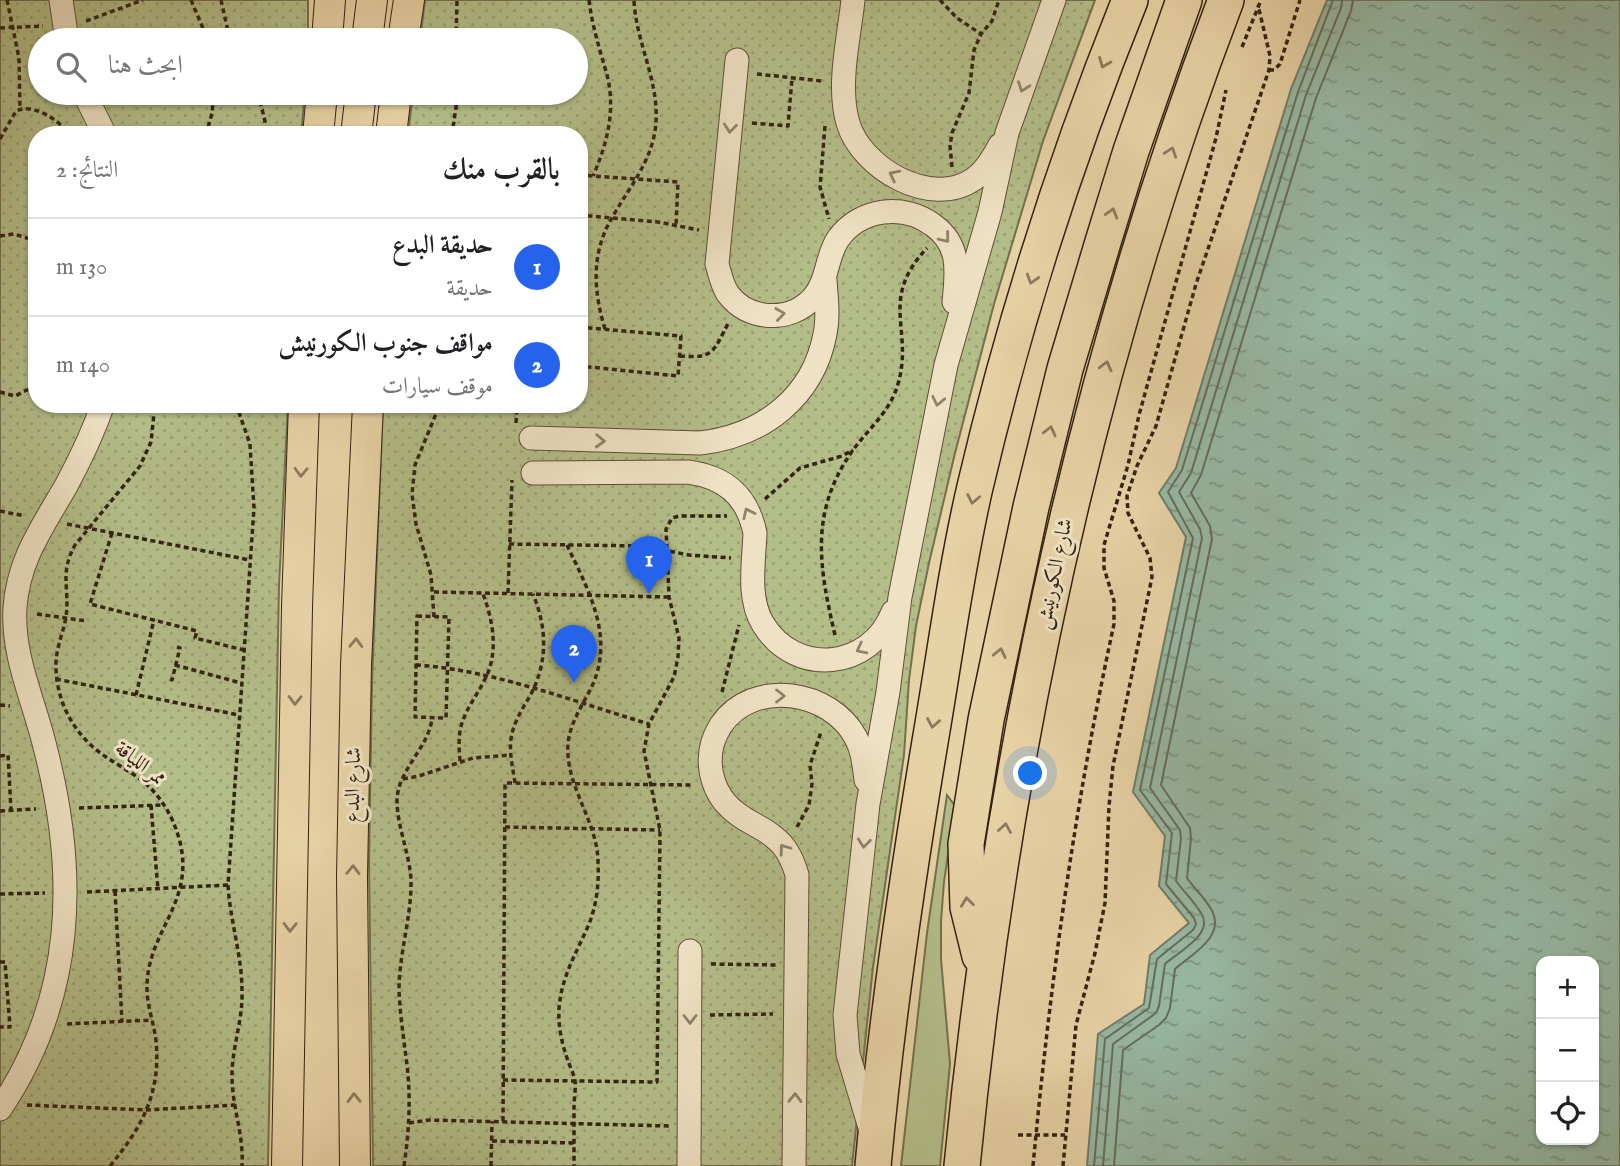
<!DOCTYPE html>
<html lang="ar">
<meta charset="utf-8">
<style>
:root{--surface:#fff;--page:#f6f6f6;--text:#202124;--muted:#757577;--line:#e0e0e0;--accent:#2563eb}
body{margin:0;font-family:"IM FELL English",Amiri,serif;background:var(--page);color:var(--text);direction:rtl}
.controls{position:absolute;right:21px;bottom:21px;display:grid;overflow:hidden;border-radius:14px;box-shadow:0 2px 5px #0004}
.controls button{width:63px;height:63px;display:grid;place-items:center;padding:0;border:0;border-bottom:2px solid var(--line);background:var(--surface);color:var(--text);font:35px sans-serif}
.you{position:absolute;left:1031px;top:774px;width:24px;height:24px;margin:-18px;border:5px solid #fff;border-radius:50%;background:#1a73e8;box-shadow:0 0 0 10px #1a73e833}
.badge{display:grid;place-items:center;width:46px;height:46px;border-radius:50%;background:var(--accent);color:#fff;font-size:23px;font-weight:700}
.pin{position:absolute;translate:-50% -58px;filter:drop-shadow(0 2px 4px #0008)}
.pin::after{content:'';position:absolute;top:37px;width:24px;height:21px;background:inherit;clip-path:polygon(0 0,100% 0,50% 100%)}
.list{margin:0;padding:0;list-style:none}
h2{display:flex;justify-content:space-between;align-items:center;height:91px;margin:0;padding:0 28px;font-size:30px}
h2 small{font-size:23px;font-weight:400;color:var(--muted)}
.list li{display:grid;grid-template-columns:46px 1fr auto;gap:21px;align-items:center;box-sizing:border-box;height:98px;padding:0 28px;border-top:2px solid var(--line)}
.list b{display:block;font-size:26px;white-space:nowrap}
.list p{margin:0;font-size:23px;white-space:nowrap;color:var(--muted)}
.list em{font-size:23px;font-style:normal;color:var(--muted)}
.icon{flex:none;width:38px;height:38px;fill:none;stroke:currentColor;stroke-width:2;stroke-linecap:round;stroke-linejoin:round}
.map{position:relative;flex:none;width:1620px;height:1166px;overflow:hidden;direction:ltr}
.search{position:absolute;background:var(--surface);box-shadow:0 2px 5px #0004;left:28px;top:28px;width:560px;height:77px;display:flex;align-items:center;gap:18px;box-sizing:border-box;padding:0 24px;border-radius:38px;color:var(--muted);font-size:26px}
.panel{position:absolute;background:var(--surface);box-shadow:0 2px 5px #0004;left:28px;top:126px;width:560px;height:287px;border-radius:28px;direction:rtl}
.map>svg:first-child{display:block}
.green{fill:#b3bd88;stroke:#73704d;stroke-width:2}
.park{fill:url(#park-dots);stroke:#73704d;stroke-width:2}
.water{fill:url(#water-ripples);stroke:#6f7c69;stroke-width:2;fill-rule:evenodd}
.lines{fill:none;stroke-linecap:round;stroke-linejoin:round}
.shore{stroke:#656d5a;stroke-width:2}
.minor-casing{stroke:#604e37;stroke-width:25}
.major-casing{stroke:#332212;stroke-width:32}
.highway-casing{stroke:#332212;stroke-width:38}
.path{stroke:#332212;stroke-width:3.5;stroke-dasharray:5 3.5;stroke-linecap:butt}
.minor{stroke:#efe2c4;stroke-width:23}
.major{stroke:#e7d2a5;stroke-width:30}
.highway{stroke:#e7d2a5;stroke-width:35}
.oneway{stroke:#8d7a5c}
.oneway2{stroke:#91826b}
.labels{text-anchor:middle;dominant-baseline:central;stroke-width:6;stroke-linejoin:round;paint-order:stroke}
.street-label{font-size:21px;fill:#332212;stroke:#efe2c4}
</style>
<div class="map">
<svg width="1620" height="1166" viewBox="0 0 1620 1166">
<defs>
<pattern id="park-dots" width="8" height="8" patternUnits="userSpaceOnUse" patternTransform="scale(1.75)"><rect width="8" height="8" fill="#b3bd88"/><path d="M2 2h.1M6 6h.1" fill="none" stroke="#9aa274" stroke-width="1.8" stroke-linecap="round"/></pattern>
<pattern id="water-ripples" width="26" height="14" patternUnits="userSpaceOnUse" patternTransform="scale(1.75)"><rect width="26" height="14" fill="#97b8a3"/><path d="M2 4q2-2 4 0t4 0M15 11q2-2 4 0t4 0" fill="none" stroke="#7c9583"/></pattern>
</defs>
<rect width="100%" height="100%" fill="#e7d2a5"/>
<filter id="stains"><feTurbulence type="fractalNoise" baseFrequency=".00286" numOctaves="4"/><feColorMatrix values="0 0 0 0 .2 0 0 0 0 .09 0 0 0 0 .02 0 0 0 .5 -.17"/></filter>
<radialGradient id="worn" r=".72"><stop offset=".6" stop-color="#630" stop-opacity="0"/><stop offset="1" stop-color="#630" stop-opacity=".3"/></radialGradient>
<!-- green -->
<path class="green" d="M947,795l8,11 -11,76 -3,39v38l9,105 -10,102h-39l26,-233z"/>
<!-- park -->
<g class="park">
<path d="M0,0h308v40h-268v53h265l-4,42h-264v269h251l-9,182 -11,580h-268z"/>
<path d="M425,0h670l-52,141 -49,163 -39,149 -26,110 -13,63 -7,54 -5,75 -31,212 -21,199h-479l-4,-302 3,-182 11,-278h196v-269h-171l5,-42h163v-53h-156z"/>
</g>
<!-- water -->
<path class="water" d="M1327,0h293v1166h-533l11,-132 46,-30 6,-49 39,-32 -30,-37 6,-50 -32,-44 53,-255 -27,-44 17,-25 115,-379zM1541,961h53v179h-53z"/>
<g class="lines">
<!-- shore -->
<g class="shore">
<path d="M1094,1166l11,-127 44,-31 8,-49 36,-29 3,-6 -2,-6 -28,-34 6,-51 -32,-43 53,-252 -25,-46 14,-22 116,-378 35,-92"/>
<path d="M1103,1166l10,-122 43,-31 3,-7 6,-42c13,-12 50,-30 36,-51 -7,-12 -17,-21 -25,-32l5,-43 -1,-8 -30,-42 52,-250 -2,-9 -21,-37 12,-19 115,-378 35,-87 1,-8"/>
<path d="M1114,1166l9,-116 36,-25 7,-7 4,-10 5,-39c17,-15 52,-33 36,-60 -6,-11 -17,-21 -24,-31l4,-39 -1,-11 -29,-43 51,-246 -2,-13 -19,-33 10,-18 115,-377 35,-87 2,-11"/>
</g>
<defs>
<g id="minor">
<path d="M61,0l6,40"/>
<path d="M853,0c-4,38 -16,86 -5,123 13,45 83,86 126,56 12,-8 19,-22 26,-34"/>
<path d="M737,60l-20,204c3,10 5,21 11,30 20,27 62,29 85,4 15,-17 13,-41 25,-59 22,-31 66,-36 95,-14 28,20 24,47 21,77"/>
<path d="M84,93l21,42"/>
<path d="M531,438l169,5c62,-7 113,-45 125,-109 4,-18 1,-37 0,-54"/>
<path d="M533,473l155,-1c37,5 59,23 67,61 -1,29 -8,65 8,91 33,54 108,45 130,-12"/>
<path d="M0,1109c75,-111 78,-235 45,-362 -11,-46 -33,-91 -30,-139 3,-48 28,-82 51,-122 14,-26 27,-53 37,-82"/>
<path d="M871,1131l-23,-77 -3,-39 23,-211 20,-112 12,-95 46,-232 44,-153 17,-79 47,-133"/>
<path d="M689,1166l1,-215"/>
<path d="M794,1166l3,-291c-4,-14 -10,-28 -22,-37 -11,-10 -24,-14 -36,-23 -29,-20 -38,-59 -18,-90 32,-47 110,-35 135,13 7,13 8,27 10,42"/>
</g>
<g id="major">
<path d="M327,40l3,-40"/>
<path d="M367,40l5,-40"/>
<path d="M403,40l6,-40"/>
<path d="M318,135l4,-42"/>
<path d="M356,135l5,-42"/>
<path d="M391,135l5,-42"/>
<path d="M287,1166l10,-559 7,-203"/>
<path d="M355,1166l-3,-289 4,-212 12,-261"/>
</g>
<g id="highway">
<path d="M980,956l-12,-49 -2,-63 20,-124 45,-213 34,-138 38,-127 28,-91 53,-151"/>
<path d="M873,1166c13,-144 34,-287 58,-430 14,-82 25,-167 44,-249 39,-166 91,-329 155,-487"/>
<path d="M962,1166c39,-398 121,-792 264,-1166"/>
</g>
</defs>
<!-- minor casing -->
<use href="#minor" class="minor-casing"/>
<!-- major casing -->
<use href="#major" class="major-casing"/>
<!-- highway casing -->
<use href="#highway" class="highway-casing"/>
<!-- path -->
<g class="path">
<path d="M7,0l12,58 1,50"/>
<path d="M191,0l17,40"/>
<path d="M221,0l9,40"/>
<path d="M589,0c3,26 11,50 18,75 9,35 0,69 -14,101"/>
<path d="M940,0l17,18 24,16"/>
<path d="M86,21l57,-21"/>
<path d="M0,28l43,-2"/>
<path d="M456,40l1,-40"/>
<path d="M1242,47l19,-47"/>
<path d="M1269,70h5l6,-6 20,-64"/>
<path d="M757,74l65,7"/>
<path d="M258,93l7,28v14"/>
<path d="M752,123l36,3 4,-48"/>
<path d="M825,126l-5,61 9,32"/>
<path d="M206,135l6,-22 2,-20"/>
<path d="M452,135l6,-42"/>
<path d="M0,139l16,-28c19,-9 43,11 56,24"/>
<path d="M952,167l-2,-21 2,-13 17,-40 5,-43 7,-16 11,-13 7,-21"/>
<path d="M579,175l99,7 -2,43"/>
<path d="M579,215l79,7 41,8"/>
<path d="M0,236l14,-2 23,7"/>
<path d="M579,327l102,9 -3,40 -99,-10"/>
<path d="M605,329c-12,-39 -14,-77 8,-113 16,-28 37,-53 42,-85 7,-46 -19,-86 -21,-131"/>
<path d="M680,356c35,3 33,-5 49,-34"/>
<path d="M0,392l15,4 22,-11"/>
<path d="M236,404l14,40 4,64 -26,377c2,36 14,70 14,106 1,29 -10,56 -10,85 0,31 12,59 10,90"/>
<path d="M516,423l1,-19"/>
<path d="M765,499l35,-31 42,-12 11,-6"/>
<path d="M0,511l25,5"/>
<path d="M67,524l183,36"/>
<path d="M112,533l-22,71 107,27 -2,7 49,12"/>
<path d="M509,544l135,2 45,9 42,3"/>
<path d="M567,545c21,45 48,91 25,141 -9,19 -22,36 -24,58 -3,42 29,76 30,117 1,22 -1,43 -9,63 -12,28 -28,53 -30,85 -1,18 3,35 9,52 2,6 6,13 7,20 1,8 -1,18 -1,26 0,20 0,39 0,59"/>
<path d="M434,592l235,5"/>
<path d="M508,593l4,-113"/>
<path d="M37,614l50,7"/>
<path d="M417,616l32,1 -3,101 -31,-1z"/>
<path d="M434,617l-3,-42 -15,-51 -4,-30 3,-29 25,-61"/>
<path d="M835,635c-16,-68 -26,-123 18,-185 16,-22 37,-38 45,-66 16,-55 -20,-84 29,-136"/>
<path d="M175,665l66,18"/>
<path d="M416,665c78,5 159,37 233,59"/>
<path d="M56,679l183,36"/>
<path d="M170,679l2,1 8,-32 -3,-1"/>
<path d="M722,692l17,-67"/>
<path d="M136,695l18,-75"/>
<path d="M0,705l10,1"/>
<path d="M0,756l8,-1 3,55"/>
<path d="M460,761c-1,-13 -2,-26 2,-38 5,-16 16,-29 23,-44 14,-26 8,-59 -2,-85"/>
<path d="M403,779l16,-3 54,-18 38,-3"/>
<path d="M515,783c-2,-15 -6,-29 -4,-44 2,-16 12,-31 20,-45 17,-33 16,-66 2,-100"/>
<path d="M151,805l7,85"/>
<path d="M79,808l85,-3"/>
<path d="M0,811l36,-2"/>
<path d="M505,827l155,3"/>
<path d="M797,827l12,-22 3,-21 -2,-19 11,-33"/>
<path d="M115,891l7,131"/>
<path d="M87,892l141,-7"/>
<path d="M0,894l45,-1"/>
<path d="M0,962h5l5,65h-10"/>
<path d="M711,964l66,1"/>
<path d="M710,1015l63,-1"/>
<path d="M67,1024l85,-4"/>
<path d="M503,1080l154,2 3,-252 -16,-79 5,-27 25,-47 4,-20 1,-19 -10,-41 -2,-48 -1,-20 6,-11 7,-2h48"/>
<path d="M27,1105l120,5 88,-5"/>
<path d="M503,1121l2,-338 188,2"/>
<path d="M409,1123l20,-3 240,6"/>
<path d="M1018,1135h47"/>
<path d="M492,1141l82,2"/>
<path d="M110,1166c32,-39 51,-73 46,-125 -2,-18 -9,-35 -9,-52 -1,-57 48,-85 33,-147 -6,-23 -17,-43 -34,-58 -12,-11 -27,-18 -40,-27 -30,-20 -49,-52 -50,-89 -1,-18 7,-34 10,-51 4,-29 -7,-43 9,-72l65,-79 11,-24 4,-38"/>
<path d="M404,1166c5,-34 7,-67 3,-101 -3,-25 -7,-49 -8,-75 0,-37 13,-74 12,-111 -2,-27 -14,-53 -14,-79 1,-31 32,-52 35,-82"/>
<path d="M491,1166l1,-45"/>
<path d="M1033,1166c17,-182 42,-363 81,-542v-23l-10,-33v-23l24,-80 11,-50 77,-277 10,-48"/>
<path d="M1063,1166l13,-141 19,-72 10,-50 4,-97 4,-40 39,-189 -2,-19 -22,-45 -1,-17 10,-30 19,-40 40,-142 73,-214 1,-14 -12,-51"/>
</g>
<!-- minor -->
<use href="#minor" class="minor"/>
<!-- major -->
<use href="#major" class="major"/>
<!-- highway -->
<use href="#highway" class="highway"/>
</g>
<!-- one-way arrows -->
<defs><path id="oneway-chevron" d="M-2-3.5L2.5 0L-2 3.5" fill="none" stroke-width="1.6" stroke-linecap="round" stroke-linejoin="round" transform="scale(1.75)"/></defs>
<g class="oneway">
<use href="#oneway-chevron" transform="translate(1104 63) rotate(112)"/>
<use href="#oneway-chevron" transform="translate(1171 152) rotate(-72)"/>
<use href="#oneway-chevron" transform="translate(1112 213) rotate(-73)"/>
<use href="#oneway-chevron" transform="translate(1032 279) rotate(107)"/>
<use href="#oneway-chevron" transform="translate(1106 366) rotate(-76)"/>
<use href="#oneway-chevron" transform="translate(1050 431) rotate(-76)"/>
<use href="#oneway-chevron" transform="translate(301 472) rotate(92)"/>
<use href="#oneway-chevron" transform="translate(973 499) rotate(101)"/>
<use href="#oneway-chevron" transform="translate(356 643) rotate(-88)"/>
<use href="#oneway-chevron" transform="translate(1000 653) rotate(-78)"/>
<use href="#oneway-chevron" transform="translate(295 700) rotate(91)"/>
<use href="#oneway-chevron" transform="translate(933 723) rotate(100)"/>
<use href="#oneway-chevron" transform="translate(1005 828) rotate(-81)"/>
<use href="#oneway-chevron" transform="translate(353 870) rotate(-89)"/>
<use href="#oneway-chevron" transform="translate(967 902) rotate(-97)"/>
<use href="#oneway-chevron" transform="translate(290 927) rotate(91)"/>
<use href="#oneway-chevron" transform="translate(354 1098) rotate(-91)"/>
</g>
<g class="oneway2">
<use href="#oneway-chevron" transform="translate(1023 87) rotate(110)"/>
<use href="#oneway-chevron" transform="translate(730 128) rotate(96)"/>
<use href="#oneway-chevron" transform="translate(894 175) rotate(-153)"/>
<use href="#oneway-chevron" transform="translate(945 238) rotate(51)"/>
<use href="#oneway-chevron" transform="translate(780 314) rotate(-8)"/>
<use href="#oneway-chevron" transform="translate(938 401) rotate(102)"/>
<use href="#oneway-chevron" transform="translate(600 441) rotate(2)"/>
<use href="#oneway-chevron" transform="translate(748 513) rotate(-115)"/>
<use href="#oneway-chevron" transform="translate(861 649) rotate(153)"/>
<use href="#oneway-chevron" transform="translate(780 696)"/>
<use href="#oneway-chevron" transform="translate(864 843) rotate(96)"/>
<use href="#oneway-chevron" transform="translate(784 849) rotate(-126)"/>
<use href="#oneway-chevron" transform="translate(690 1019) rotate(90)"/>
<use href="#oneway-chevron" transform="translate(795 1098) rotate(-89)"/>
</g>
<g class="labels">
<!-- street labels -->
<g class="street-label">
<text transform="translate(1055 574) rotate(-78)">شارع الكورنيش</text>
<text transform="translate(140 764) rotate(38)">ممر اللياقة</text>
<text transform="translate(354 785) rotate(-89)">شارع البدع</text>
</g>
</g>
<rect width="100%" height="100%" filter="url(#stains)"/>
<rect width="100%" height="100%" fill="url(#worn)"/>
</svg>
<div class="controls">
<button>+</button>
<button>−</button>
<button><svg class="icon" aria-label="locate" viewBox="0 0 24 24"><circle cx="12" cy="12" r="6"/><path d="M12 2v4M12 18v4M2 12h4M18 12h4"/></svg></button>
</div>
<div class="you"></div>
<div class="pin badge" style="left:649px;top:594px">1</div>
<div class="pin badge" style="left:574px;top:683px">2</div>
<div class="search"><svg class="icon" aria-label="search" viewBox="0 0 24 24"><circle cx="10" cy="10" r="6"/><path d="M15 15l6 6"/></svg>ابحث هنا</div>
<section class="panel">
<h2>بالقرب منك<small>النتائج: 2</small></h2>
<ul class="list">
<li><span class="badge">1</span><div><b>حديقة البدع</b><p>حديقة</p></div><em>130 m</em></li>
<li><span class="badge">2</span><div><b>مواقف جنوب الكورنيش</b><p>موقف سيارات</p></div><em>140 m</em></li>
</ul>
</section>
</div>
